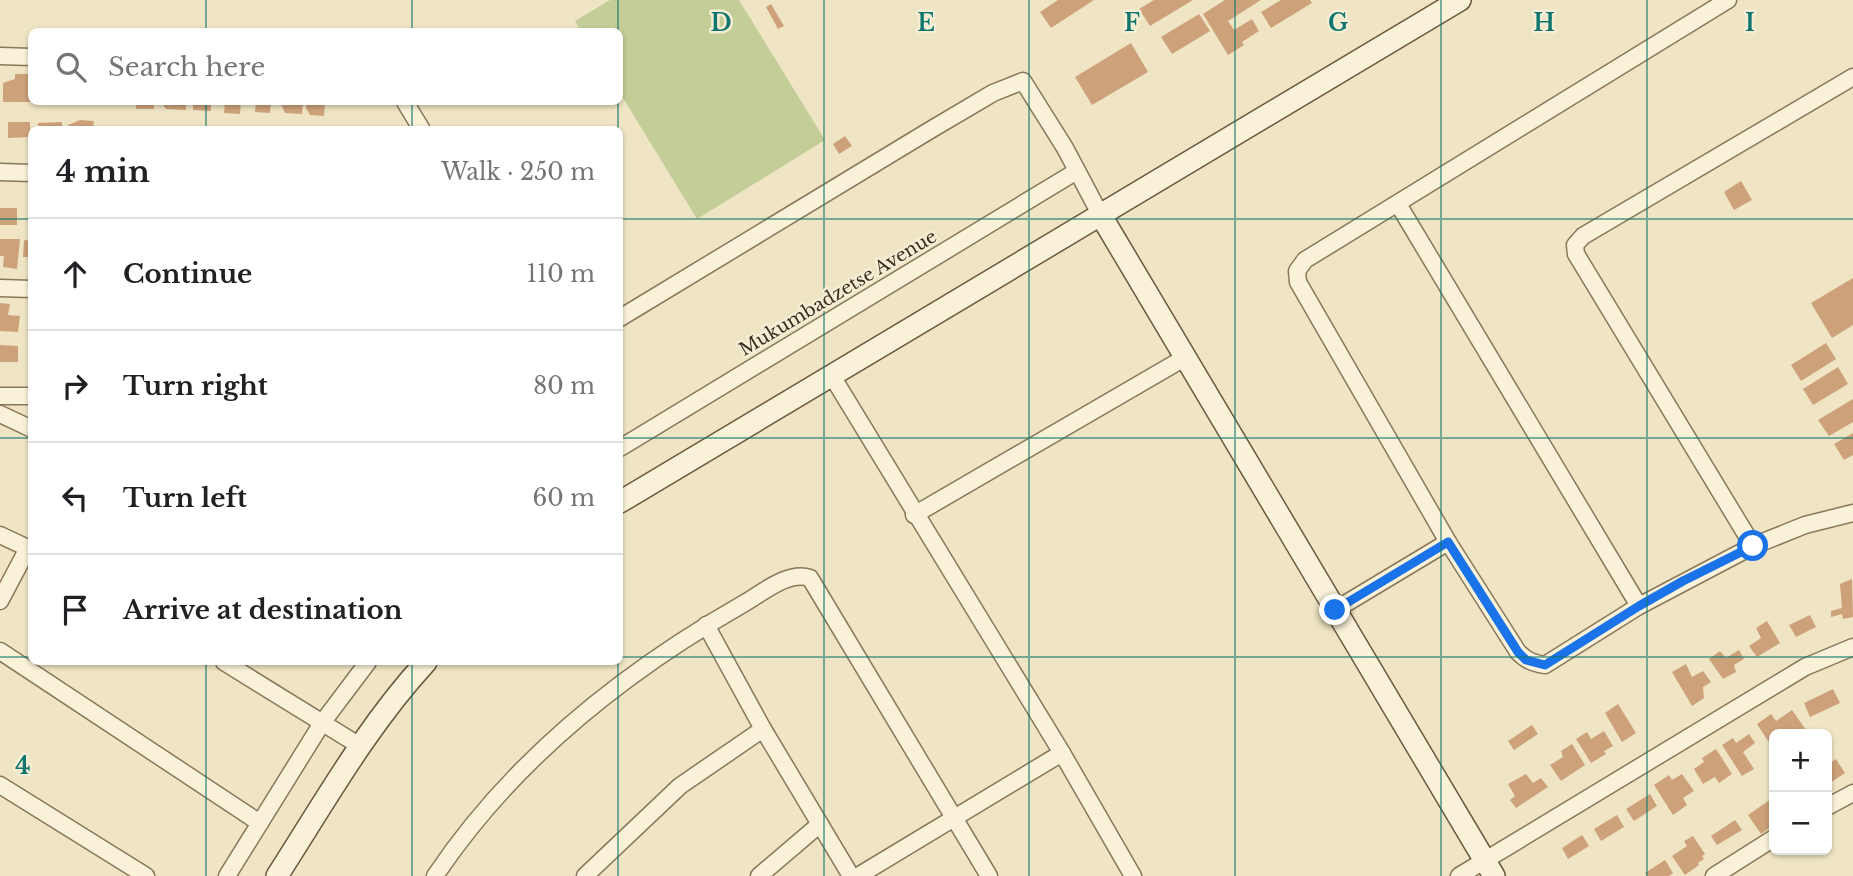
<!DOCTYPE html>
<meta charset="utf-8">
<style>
:root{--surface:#fff;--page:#f6f6f6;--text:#202124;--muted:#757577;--line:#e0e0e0}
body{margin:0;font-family:"Libre Baskerville",serif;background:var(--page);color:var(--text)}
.controls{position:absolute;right:21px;bottom:21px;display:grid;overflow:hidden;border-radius:10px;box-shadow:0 2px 5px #0004}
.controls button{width:63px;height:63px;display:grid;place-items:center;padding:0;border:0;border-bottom:2px solid var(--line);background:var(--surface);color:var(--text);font:35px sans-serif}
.stop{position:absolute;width:21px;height:21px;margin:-16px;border:5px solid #1a73e8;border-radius:50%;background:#fff}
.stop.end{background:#1a73e8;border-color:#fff;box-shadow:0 2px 7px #0008}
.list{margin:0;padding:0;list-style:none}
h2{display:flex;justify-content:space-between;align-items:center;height:91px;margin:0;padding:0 28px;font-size:30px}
h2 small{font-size:23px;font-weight:400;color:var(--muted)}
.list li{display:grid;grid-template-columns:46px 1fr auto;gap:21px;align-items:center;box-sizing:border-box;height:112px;padding:0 28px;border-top:2px solid var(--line)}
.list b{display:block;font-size:26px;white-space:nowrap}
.list em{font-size:23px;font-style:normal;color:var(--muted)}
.icon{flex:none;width:38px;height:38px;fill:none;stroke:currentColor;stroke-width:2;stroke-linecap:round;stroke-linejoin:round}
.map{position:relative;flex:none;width:1853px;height:876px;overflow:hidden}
.search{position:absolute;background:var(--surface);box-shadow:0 2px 5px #0004;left:28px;top:28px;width:595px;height:77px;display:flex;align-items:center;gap:18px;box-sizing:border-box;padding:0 24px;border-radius:10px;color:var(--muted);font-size:26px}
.panel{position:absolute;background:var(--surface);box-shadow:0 2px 5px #0004;left:28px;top:126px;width:595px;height:539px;border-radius:10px}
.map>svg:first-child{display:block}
.green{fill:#c3cd98}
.building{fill:#cda27a}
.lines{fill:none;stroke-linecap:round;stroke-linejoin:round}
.street-casing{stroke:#8a775a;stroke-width:19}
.secondary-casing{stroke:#6c583e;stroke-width:24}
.street{stroke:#f9f1d8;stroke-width:16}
.secondary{stroke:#f9f1d8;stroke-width:21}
.route{stroke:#1a73e8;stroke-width:9}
.grid{fill:none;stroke:#0f766e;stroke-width:2;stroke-opacity:0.55}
.labels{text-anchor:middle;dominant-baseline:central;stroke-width:5;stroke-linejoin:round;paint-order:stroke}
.street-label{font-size:18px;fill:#3a2d1f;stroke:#f6eed4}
.grid-label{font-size:23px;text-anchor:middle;font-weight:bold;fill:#0f766e;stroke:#f6eed4;stroke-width:5;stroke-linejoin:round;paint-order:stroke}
</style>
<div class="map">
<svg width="1853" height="876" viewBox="0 0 1853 876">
<rect width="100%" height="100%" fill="#efe5c4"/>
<!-- green -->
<path class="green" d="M610,0h129l86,140 -128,79 -77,-126v-61l-39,-1 -6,-10z"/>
<!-- building -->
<g class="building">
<path d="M1058,0h36l-43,28 -11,-16z"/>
<path d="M1154,0h39l-43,26 -11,-17z"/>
<path d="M1225,0h36l-33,21 6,9 18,-11 7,12 -17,11 2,3 -16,10 -25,-41z"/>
<path d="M1281,0h29l2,3 -41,25 -10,-16z"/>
<path d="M771,4l13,22 -6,3 -12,-22z"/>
<path d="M1199,14l11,17 -38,23 -11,-17z"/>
<path d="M1131,43l17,29 -56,33 -17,-28z"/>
<path d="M15,74h17v28h-29v-19l12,-4z"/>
<rect x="136" y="102" width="18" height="7"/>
<path d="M161,102h25v8l-20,-1z"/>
<path d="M193,102h18v9l-18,-1z"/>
<path d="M225,102h16l-1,12 -16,-1z"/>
<path d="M256,102h15l-1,11 -15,-1z"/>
<path d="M280,102h23l-1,12 -17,-1z"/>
<path d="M306,102h19l-1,14 -14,-1 -4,-7z"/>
<path d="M80,120l14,1 -1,9h-25v-5z"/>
<path d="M8,122h22v15l-22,1z"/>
<path d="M62,122v8h-24v-7z"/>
<path d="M845,136l7,10 -13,8 -6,-10z"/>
<path d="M1741,181l11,19 -18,10 -10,-18z"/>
<rect x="0" y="208" width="17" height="17"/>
<path d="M0,239h20l-3,30 -14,-2 1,-11h-4z"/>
<path d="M24,240l8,1v16h-9z"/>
<path d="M1853,278v47l-21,13 -21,-35z"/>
<path d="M0,303l10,1 -2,11 12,1 -2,16 -18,-1z"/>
<path d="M1826,343l10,16 -35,22 -10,-16z"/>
<path d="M0,345l18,1v16h-18z"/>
<path d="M1838,367l10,17 -35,21 -10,-16z"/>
<path d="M1853,399v23l-24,14 -11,-16z"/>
<path d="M1853,433v22l-9,5 -10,-16z"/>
<path d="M1852,579l1,38 -10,2 -1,-5 -11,3v-6l11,-3 -2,-24z"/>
<path d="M1810,615l6,12 -20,10 -7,-12z"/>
<path d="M1767,621l13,22 -23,14 -8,-11 12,-8 -5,-10z"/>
<path d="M1739,650l5,9 -10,6 2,7 -13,7 -14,-20 11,-8 6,7z"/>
<path d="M1686,664l6,13 11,-6 8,11 -8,5 1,11 -12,8 -20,-34z"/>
<path d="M1833,689l7,14 -30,14 -6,-14z"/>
<path d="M1618,704l18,29 -14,9 -17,-29z"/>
<path d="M1792,710l17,24h-35v16l-17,-26 14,-10 5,7z"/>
<path d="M1532,725l6,9 -24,16 -6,-9z"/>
<path d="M1604,731l9,15 -9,5 2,3 -15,9 -15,-24 11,-7 4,7z"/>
<path d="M1749,734l6,9 -12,9 11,17 -12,7 -20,-31 11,-7 3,5z"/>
<path d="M1572,744l13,21 -24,16 -11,-16 13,-8 -2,-6z"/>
<path d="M1716,749l16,25 -13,9 -4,-6 -12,7 -9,-15 10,-7 -2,-4z"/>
<path d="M1836,759l9,14 -18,12v-20z"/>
<path d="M1526,774l7,9 8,-5 7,9 -32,21 -6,-8 5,-4 -7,-12z"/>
<path d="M1682,774l12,17 -11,7 4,7 -14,10 -19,-30 15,-10 3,5z"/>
<path d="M1650,794l7,12 -23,15 -8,-12z"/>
<path d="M1774,797v28l-13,9 -13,-19z"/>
<path d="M1617,815l7,12 -23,14 -7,-12z"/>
<path d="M1735,820l7,10 -25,15 -6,-9z"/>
<path d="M1582,835l7,11 -21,13 -6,-11z"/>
<path d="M1693,836l12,18 -3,2 2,3 -6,4 1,2 -14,10 -13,-19 15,-10 -3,-5z"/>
<path d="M1665,860l8,13 -4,3h-22l-2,-3z"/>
</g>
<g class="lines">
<defs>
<g id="street">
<path d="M1728,0l-423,260 -8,11 1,11 150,260 70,110c9,9 15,11 27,13l94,-59 114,-60 52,-21 48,-12"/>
<path d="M0,56l32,1"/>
<path d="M405,102l17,28"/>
<path d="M0,172l32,1"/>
<path d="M1398,204l241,402"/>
<path d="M0,288l32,1"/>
<path d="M620,318l312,-189 61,-36 30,-12 42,67 35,66"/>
<path d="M832,376l230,377 71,123"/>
<path d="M0,396h32"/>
<path d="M0,414l32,15"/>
<path d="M620,448l457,-277"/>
<path d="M914,515l272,-158"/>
<path d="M0,535l32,15"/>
<path d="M1753,546l-177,-292 -1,-9 8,-9 270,-159"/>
<path d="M0,601l28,-53"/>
<path d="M1335,610l113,-68"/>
<path d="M706,625l57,104 88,147"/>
<path d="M0,651l260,172"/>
<path d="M224,662l136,84"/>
<path d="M0,785l146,91"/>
<path d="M1827,807l26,-14"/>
<path d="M227,876l95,-153 46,-61"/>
<path d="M435,876c77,-115 189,-204 308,-272 18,-10 45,-34 67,-26l179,298"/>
<path d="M585,876l95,-90 83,-57"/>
<path d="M759,876l61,-52"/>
<path d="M858,876l204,-123"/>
<path d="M1459,876l346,-209 48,-20"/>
<path d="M1714,876l60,-38"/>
</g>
<g id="secondary">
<path d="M1100,214l394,662"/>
<path d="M620,502l840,-502"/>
<path d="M277,876c47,-73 90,-150 149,-214"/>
</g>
</defs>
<!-- street casing -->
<use href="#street" class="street-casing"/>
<!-- secondary casing -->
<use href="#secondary" class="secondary-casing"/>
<!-- street -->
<use href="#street" class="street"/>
<!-- secondary -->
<use href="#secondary" class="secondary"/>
</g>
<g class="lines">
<!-- route -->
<path class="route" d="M1335,610l113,-68 70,110 8,8 19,5 94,-59 44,-25 70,-35"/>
</g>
<!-- grid -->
<path class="grid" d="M206,0v32M412,0v32M618,0v32M824,0v876M1029,0v876M1235,0v876M1441,0v876M1647,0v876M206,102v28M412,102v28M618,102v28M0,219h32M620,219h1233M0,438h32M620,438h1233M0,657h32M620,657h1233M206,662v214M412,662v214M618,662v214"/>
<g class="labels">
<!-- street labels -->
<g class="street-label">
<text transform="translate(838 293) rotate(-31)">Mukumbadzetse Avenue</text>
</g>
</g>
<g class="grid-label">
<text x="721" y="31">D</text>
<text x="926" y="31">E</text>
<text x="1132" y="31">F</text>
<text x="1338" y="31">G</text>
<text x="1544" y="31">H</text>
<text x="1750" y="31">I</text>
<text x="23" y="774">4</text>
</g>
</svg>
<div class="controls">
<button>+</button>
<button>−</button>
</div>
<div class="stop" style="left:1753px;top:546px"></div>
<div class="stop end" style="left:1335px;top:610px"></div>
<div class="search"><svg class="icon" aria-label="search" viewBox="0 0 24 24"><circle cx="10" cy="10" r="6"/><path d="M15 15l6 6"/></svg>Search here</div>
<section class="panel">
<h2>4 min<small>Walk · 250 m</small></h2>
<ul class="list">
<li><svg class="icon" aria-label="ahead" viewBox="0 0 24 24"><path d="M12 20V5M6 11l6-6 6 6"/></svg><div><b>Continue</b></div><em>110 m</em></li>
<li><svg class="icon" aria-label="right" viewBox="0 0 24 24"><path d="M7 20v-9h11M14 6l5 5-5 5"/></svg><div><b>Turn right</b></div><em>80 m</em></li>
<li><svg class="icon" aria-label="left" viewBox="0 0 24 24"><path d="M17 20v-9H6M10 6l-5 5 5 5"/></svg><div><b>Turn left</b></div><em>60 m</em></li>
<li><svg class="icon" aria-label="arrive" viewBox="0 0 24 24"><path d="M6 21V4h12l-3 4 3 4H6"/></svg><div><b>Arrive at destination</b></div></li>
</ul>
</section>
</div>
